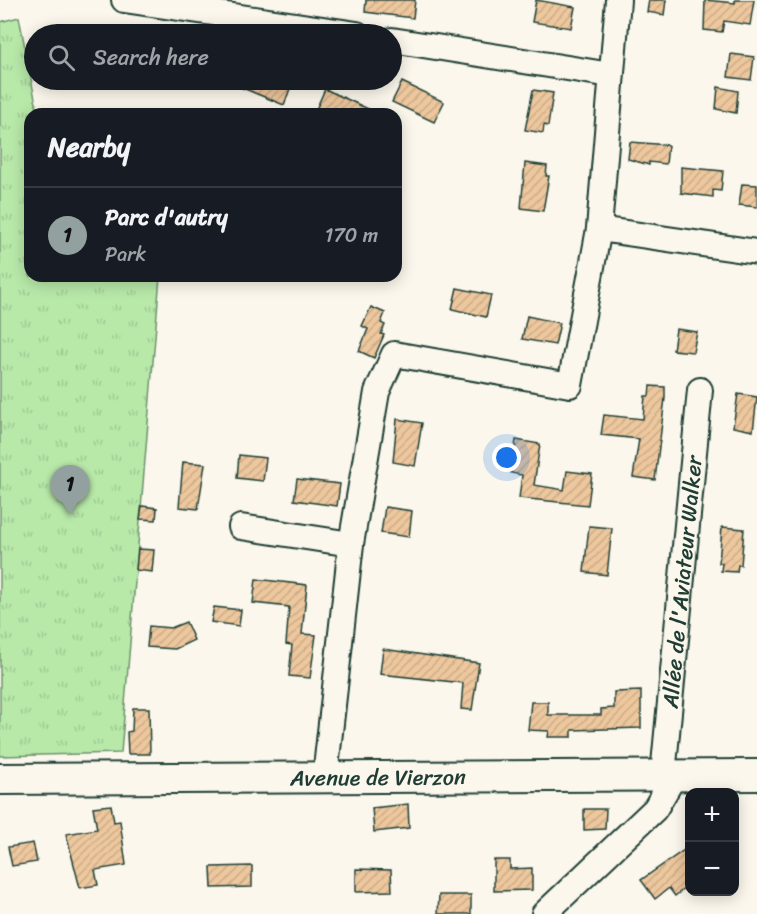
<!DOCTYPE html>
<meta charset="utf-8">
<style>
:root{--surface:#171b24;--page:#20242c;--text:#f1f3f6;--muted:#9ea1a6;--line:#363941;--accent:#92a19f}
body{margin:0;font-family:Sriracha,sans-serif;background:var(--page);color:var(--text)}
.controls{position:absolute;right:18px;bottom:18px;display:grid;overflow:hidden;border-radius:12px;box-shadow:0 3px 15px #0003}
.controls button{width:54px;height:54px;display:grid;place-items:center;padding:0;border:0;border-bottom:2px solid var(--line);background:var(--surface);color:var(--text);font:30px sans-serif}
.you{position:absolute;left:507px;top:458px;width:21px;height:21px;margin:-15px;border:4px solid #fff;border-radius:50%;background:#1a73e8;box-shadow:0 0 0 9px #1a73e833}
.badge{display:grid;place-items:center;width:39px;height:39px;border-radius:50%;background:var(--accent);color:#111;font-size:20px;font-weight:700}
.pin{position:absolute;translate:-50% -50px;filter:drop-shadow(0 2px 3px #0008)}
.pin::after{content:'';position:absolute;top:32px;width:21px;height:18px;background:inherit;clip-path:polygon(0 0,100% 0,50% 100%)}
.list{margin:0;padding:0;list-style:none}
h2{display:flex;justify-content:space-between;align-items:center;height:78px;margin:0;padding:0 24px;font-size:26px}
h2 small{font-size:20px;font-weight:400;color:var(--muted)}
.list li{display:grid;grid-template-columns:39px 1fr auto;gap:18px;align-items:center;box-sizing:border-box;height:96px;padding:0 24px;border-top:2px solid var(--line)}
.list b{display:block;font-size:22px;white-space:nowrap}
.list p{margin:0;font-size:20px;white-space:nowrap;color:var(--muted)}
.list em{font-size:20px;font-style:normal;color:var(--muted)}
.icon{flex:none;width:33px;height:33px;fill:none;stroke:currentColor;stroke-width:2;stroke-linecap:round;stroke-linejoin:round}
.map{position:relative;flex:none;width:757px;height:914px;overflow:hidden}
.search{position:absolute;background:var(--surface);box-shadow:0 3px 15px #0003;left:24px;top:24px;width:378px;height:66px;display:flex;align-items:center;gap:15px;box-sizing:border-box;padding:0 21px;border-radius:33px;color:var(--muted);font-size:22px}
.panel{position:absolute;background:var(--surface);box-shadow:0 3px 15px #0003;left:24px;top:108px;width:378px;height:174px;border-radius:18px}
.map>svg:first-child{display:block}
.grass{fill:url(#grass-tufts);stroke:#6c936e;stroke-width:1.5}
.building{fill:url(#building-hatch);stroke:#1f3d34;stroke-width:1.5}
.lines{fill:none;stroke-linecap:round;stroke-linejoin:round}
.minor-casing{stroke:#1f3d34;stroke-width:28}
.major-casing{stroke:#1f3d34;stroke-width:34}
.minor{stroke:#fbf7ec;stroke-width:24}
.major{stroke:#fbf7ec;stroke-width:30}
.labels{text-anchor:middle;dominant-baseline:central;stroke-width:4.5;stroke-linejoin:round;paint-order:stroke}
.street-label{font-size:22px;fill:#1f3d34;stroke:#fbf7ec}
</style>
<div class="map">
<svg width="757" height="914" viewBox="0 0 757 914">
<defs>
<pattern id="grass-tufts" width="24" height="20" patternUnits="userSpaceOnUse" patternTransform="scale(1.5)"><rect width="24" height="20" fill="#b8e9a9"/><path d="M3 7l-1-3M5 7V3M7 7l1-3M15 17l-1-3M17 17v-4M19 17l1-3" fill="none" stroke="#9ec992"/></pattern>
<pattern id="building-hatch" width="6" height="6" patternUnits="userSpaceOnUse" patternTransform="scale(1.5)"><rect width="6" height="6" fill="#edc79d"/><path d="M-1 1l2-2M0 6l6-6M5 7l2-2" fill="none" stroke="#cbac88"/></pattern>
</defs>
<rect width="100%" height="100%" fill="#fbf7ec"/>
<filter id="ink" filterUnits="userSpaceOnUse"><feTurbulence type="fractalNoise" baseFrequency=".0167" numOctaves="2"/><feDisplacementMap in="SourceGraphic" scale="12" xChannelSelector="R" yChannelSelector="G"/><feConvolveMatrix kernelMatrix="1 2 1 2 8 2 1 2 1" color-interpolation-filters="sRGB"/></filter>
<g filter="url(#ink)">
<!-- grass -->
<path class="grass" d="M19,17l19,97h-8v162h130l-39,477 -121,3v-734z"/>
<!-- building -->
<g class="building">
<path d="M366,0h49l-2,18 -48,-6z"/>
<path d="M536,0l39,7 -4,21 -39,-6z"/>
<path d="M649,0h17l-2,15 -17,-3z"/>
<path d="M705,0l30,3v-3h19l-4,25 -26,-4 -2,11 -18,-2z"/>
<path d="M731,54l23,3 -3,23 -23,-3z"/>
<path d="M223,80h51l17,6 -7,19z"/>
<path d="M402,82l42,20 -10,20 -42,-20z"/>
<path d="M718,87l20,4 -2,22 -20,-4z"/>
<path d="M325,89l54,25h-65z"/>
<path d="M533,90l20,3 -5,33 -4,-1 -1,8 -18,-3z"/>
<path d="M630,142l38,3 -2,19 -17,-2v3l-21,-6z"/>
<path d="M525,163l22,3 -1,10h3l-6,35 -22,-3z"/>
<path d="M681,167l42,4 -2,20 -8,-1v7l-32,-4z"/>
<path d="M742,184l15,1v22l-18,-2z"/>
<path d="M457,288l34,7 -5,22 -34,-8z"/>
<path d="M371,307l14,6 -4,10 4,2 -4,9 3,1 -10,23 -15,-7 9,-22 -6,-3z"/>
<path d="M527,316l33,7 -5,22 -33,-6z"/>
<path d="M676,329l21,3 -4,20 -20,-2z"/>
<path d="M650,386l15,1v11l-10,82 -22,-3 6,-38 -38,-4 3,-20 39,4 2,-23h4z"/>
<path d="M738,394l19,3 -4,34 -20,-4z"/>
<path d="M397,419l25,4 -7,43 -22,-4z"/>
<path d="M516,440l24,4 -6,41 30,5 3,-19 25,3 -4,31 -69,-7 3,-23 -11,-2z"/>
<path d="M239,455l27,3 -3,23 -26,-3z"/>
<path d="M183,462l22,2 -7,45 -19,-2z"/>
<path d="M297,479l43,5 -3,22 -43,-6z"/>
<path d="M142,506l15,2 -1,12 -16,-1z"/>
<path d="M385,507l27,4 -3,26 -28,-4z"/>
<path d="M589,526l23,2 -5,47 -23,-3z"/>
<path d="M722,527l22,2 -3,36h-3l-1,7 -16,-1 1,-8h-3z"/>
<path d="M138,549l16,1 -2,22 -16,-2z"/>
<path d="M256,579l51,6 -5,49 14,1 -6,43 -21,-2 3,-31 -6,-1 3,-37 -36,-4z"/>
<path d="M214,607l27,3 -2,16 -28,-4z"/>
<path d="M186,622l8,18 -19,9 -28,-2 2,-21 22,2z"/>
<path d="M383,649l96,14 -7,47 -11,-1 2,-26 -83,-9z"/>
<path d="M641,691v37l-69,2v7h-24l1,-6 -21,-1 3,-28h17v13h53v-6l13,-1v-16z"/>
<path d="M133,708h16l1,46h-22l-1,-22 5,-1z"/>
<path d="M408,804l1,24 -35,4 -2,-24z"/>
<path d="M111,805l3,17 6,-1 6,44 -31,5 3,15 -18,3 -14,-54 31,-5 -4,-22z"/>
<path d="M584,809h22l-1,20 -21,1z"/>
<path d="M33,843l4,19 -25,4 -4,-19z"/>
<path d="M690,846v38l-15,12 -6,-8 -14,11 -14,-19z"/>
<path d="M494,860h16v9l22,-1v22l-38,1z"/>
<path d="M252,866v21l-40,1 -1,-21z"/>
<path d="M356,869l35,1 1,21 -36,1z"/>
<path d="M439,895h32v19h-33z"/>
</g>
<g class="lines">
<defs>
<g id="minor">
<path d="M124,0l233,34"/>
<path d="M618,0l-19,229 158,23"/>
<path d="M392,40l219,35"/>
<path d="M241,527l110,17"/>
<path id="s1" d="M663,775l37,-385"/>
<path d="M325,777l26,-233 26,-152 17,-38 176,31 29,-156"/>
<path d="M544,914l111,-105 20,-34"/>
</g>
<g id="major">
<path id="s2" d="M0,779l757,-4"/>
</g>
</defs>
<!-- minor casing -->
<use href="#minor" class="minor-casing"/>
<!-- major casing -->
<use href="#major" class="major-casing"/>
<!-- minor -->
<use href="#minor" class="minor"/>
<!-- major -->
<use href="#major" class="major"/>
</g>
</g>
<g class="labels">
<!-- street labels -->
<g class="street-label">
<text stroke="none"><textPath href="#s1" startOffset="194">Allée de l'Aviateur Walker</textPath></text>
<text stroke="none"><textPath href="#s2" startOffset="378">Avenue de Vierzon</textPath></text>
</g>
</g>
</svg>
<div class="controls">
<button>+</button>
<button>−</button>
</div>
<div class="you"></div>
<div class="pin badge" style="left:70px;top:515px">1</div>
<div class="search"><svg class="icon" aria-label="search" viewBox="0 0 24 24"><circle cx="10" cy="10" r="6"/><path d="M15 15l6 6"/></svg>Search here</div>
<section class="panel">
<h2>Nearby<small></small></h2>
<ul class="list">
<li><span class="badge">1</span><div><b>Parc d'autry</b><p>Park</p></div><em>170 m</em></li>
</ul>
</section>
</div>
